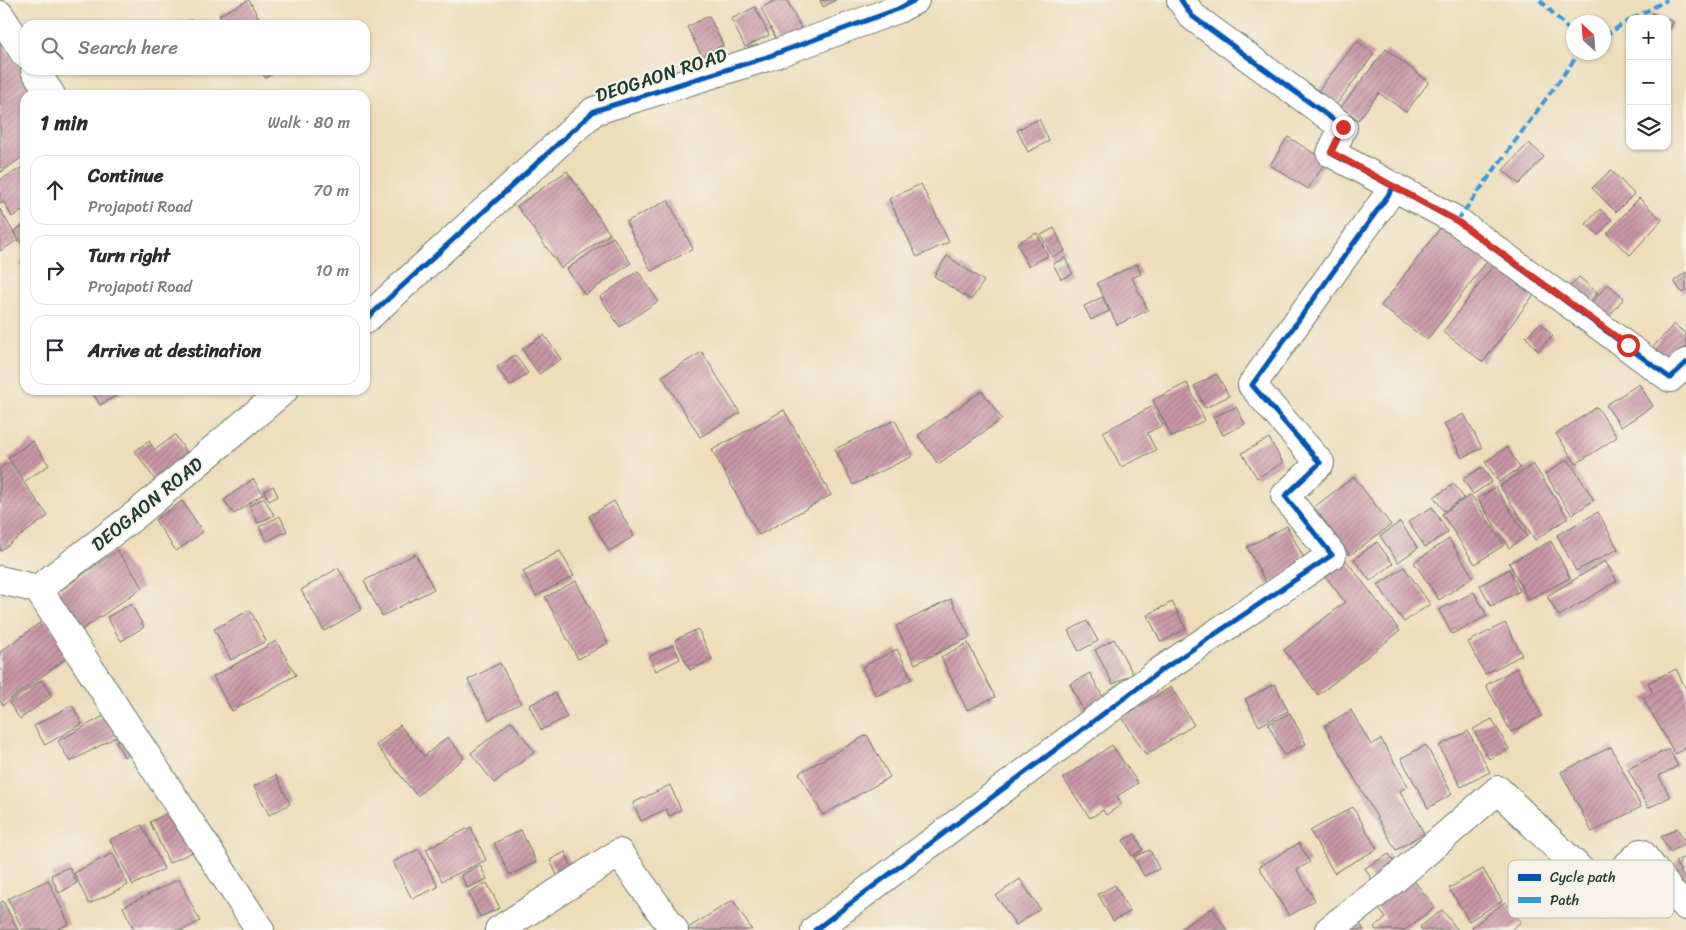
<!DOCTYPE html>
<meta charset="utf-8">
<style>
:root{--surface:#fff;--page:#f7f7f7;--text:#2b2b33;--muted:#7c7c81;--line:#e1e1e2}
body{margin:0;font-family:Sriracha,sans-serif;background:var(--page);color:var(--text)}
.controls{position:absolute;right:15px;top:15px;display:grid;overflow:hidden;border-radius:10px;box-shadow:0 1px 4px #0004}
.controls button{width:45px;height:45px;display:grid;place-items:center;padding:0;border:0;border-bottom:1px solid var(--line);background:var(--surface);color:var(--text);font:25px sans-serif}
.compass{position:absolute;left:1566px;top:15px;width:45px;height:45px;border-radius:50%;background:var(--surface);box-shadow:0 1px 4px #0004;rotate:334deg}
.stop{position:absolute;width:15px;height:15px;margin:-11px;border:4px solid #d93025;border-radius:50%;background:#fff}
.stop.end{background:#d93025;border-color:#fff;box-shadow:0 1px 5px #0008}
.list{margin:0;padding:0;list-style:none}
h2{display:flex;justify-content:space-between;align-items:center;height:65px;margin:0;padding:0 20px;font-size:21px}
h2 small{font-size:16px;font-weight:400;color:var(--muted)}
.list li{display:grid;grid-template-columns:32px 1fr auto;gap:15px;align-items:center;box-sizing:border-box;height:70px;margin:0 10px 10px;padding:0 10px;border:1px solid var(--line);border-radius:15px}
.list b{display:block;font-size:19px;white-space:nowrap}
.list p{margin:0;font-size:16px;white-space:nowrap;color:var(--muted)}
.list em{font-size:16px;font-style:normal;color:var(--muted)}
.icon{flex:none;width:28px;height:28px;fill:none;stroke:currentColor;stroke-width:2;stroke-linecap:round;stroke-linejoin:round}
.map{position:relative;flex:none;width:1686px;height:930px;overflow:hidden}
.search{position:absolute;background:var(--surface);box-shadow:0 1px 4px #0004;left:20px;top:20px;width:350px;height:55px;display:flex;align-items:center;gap:12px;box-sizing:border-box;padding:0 18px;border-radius:15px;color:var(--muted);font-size:19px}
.panel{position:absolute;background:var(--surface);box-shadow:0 1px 4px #0004;left:20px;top:90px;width:350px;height:305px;border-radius:15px}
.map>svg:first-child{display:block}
.building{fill:url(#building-hatch)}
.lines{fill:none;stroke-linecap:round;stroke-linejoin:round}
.minor-casing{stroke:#677563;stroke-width:30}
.minor{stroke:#fff;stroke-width:28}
.quiet{stroke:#3a99d8;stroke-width:4;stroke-dasharray:8 4;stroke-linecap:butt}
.cycleway-casing{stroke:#f7f3e8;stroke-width:8}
.cycleway{stroke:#0057b8;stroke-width:5}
.route{stroke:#d93025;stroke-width:6}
.labels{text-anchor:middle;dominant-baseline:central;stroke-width:4;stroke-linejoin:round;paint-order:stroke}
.street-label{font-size:19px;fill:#1f3d34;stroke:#f7f3e8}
.key{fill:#f7f3e8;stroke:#b6bcb2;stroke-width:1}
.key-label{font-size:14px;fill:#1f3d34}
</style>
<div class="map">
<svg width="1686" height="930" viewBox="0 0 1686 930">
<defs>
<pattern id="building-hatch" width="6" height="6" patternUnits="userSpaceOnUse" patternTransform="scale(1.25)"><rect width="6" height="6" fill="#c896a6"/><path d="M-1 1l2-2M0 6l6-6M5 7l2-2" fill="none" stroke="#a27c88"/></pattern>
</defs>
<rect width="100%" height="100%" fill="#f7f3e8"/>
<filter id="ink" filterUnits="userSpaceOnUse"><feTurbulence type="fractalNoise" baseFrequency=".02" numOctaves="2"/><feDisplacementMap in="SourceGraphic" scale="10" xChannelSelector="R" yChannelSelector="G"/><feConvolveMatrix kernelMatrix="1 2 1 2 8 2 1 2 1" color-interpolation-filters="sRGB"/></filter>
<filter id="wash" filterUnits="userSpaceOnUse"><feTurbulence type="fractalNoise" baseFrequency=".0096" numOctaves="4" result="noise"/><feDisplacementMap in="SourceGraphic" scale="20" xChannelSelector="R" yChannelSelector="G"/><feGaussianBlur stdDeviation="1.12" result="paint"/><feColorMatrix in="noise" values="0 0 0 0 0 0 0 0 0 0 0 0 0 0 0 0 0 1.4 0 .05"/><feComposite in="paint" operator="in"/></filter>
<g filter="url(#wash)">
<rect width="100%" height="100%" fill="#edddbb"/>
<g id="blocks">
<!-- building -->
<g class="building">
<path d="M249,0l12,22 -7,3h-30l-5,-10z"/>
<path d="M776,0h11l17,34 -24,13 -19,-39z"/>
<path d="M820,0h16l-13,7z"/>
<path d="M755,7l14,28 -24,12 -14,-28z"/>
<path d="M1652,13l14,6h-17z"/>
<path d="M709,16l14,29 -21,11 -15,-29z"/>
<path d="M1667,19l6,3 -6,13z"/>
<path d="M191,20l3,5h-12z"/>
<path d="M0,41l39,54h-14v60l-25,18z"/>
<path d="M1357,41l17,13 -38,51 -18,-14z"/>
<path d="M1386,49l43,33 -23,30 -27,-19 -21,27 -17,-13z"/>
<path d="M261,70h18l-14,8z"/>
<path d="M1039,119l10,22 -21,11 -11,-22z"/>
<path d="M1288,137l38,24 -18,28 -38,-24z"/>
<path d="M1529,143l15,14 -25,27 -16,-14z"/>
<path d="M25,166v43l-13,8 -8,-15 -4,2v-24z"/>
<path d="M1611,170l23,24 -18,18 -24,-24z"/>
<path d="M567,171l43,63 -49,34 -44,-62z"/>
<path d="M921,184l28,58 -32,15 -28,-58z"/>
<path d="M1639,198l23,22 -32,35 -23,-21z"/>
<path d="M668,200l25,49 -42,22 -25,-49z"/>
<path d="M0,209l18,31 -18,11z"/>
<path d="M1600,209l12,11 -13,15 -13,-11z"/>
<path d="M25,224v26l-11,-19z"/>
<path d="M1442,226l46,34 -61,80 -46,-34z"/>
<path d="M1054,228l11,23 -13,6 -11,-22z"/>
<path d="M1037,233l11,23 -20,10 -11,-23z"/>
<path d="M613,237l18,26 -46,32 -18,-26z"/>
<path d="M947,256l37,25 -13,19 -37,-24z"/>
<path d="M1065,258l8,16 -12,5 -8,-15z"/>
<path d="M1499,258l40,30 -56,74 -40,-30z"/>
<path d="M25,260v12l-5,-9z"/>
<path d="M1137,264l4,10 -9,4 16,32 -31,15 -20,-42z"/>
<path d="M638,271l20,30 -38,26 -20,-30z"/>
<path d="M1686,272v19l-4,2 -8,-12z"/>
<path d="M1579,277l19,16 -12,13 -19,-16z"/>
<path d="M1608,284l16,14 -19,23 -17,-14z"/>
<path d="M1102,297l7,14 -18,9 -7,-14z"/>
<path d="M1540,323l13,13 -15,15 -12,-14z"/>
<path d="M1674,324l12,10v13l-15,17 -18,-17z"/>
<path d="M544,335l17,24 -22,15 -17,-25z"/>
<path d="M702,352l38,61 -40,24 -38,-61z"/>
<path d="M515,355l13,18 -18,13 -13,-19z"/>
<path d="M1217,374l12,22 -24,12 -11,-22z"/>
<path d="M1187,383l18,37 -33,17 -19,-37z"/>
<path d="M1639,384l14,22 -32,21 -15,-22z"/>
<path d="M91,390h35l-26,15z"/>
<path d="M982,391l20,28 -64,45 -20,-29z"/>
<path d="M1153,406l10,19 -16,8 9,17 -35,17 -18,-35z"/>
<path d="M1236,407l9,17 -22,11 -10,-18z"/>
<path d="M1597,407l20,30 -41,27 -20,-30z"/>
<path d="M784,410l47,85 -72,40 -47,-85z"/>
<path d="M1464,414l18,34 -20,10 -18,-34z"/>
<path d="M895,420l18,36 -60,29 -18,-36z"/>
<path d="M175,435l14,21 -34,24 -20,-29 14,-10 6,9z"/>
<path d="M1269,438l14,25 -26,15 -15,-25z"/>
<path d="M32,441l17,24 -24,16 -17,-23z"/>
<path d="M1507,447l13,21 -21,14 -14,-20z"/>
<path d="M1568,459l26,41 -22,15 -27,-41z"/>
<path d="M9,462l39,54 -48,35v-82z"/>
<path d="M1533,464l35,54 -33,22 -35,-54z"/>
<path d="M1482,467l10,15 -19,12 -10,-15z"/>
<path d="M1354,477l37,48 -41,30 -36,-48z"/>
<path d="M253,479l10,15 -29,20 -10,-14z"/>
<path d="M1454,484l10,14 -20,13 -10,-14z"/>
<path d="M273,486l5,10 -9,5 -5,-10z"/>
<path d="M1495,487l32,49 -18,12 -31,-49z"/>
<path d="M1471,495l33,50 -29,19 -33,-50z"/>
<path d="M264,498l10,17 -16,8 -9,-17z"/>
<path d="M182,501l21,31 -27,19 -21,-31z"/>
<path d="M614,501l20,35 -25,15 -20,-35z"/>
<path d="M1432,507l16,25 -23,15 -17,-25z"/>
<path d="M1598,512l20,37 -42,22 -19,-36z"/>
<path d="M280,516l7,15 -20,10 -8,-14z"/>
<path d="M1400,522l18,26 -20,14 -18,-26z"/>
<path d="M1287,526l20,38 -40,21 -20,-38z"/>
<path d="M1449,539l24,38 -34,23 -25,-38z"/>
<path d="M1551,541l19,37 -42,22 -19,-37z"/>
<path d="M1377,542l16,22 -23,17 -16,-22z"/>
<path d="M117,550l26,37 -67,47 -26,-36z"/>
<path d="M560,551l14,25 -38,20 -13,-25z"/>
<path d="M415,554l19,35 -52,27 -18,-35z"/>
<path d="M1346,560l54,71 -82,64 -34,-45 61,-48 -20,-26z"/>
<path d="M1605,561l12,20 -58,35 -12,-20z"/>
<path d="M1404,567l26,37 -26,18 -26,-37z"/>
<path d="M338,568l24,41 -38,22 -23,-41z"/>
<path d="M1509,569l11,22 -29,15 -11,-21z"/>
<path d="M576,581l32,62 -30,16 -33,-62z"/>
<path d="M1474,592l13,24 -35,18 -13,-24z"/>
<path d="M951,599l19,38 -55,27 -19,-38z"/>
<path d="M1172,602l14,27 -25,13 -14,-27z"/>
<path d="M131,604l13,23 -23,14 -14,-24z"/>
<path d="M250,610l16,31 -35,19 -17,-31z"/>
<path d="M45,619l26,36 -68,50 -3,-4v-49z"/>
<path d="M1087,621l11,20 -19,10 -11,-20z"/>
<path d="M1505,623l17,32 -37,19 -17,-32z"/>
<path d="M698,629l14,30 -22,11 -15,-30z"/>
<path d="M1114,639l19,35 -20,10 -18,-34z"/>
<path d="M276,641l20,34 -64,36 -19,-34z"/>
<path d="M968,643l27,54 -28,13 -26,-53z"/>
<path d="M673,645l7,14 -24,12 -7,-14z"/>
<path d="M897,649l15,30 -36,17 -14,-29z"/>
<path d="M500,663l21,40 -32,17 -21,-40z"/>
<path d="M1517,668l25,48 -31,16 -25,-47z"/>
<path d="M1676,669l10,20v59l-11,6 -32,-56 10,-5 -5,-10z"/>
<path d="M1090,673l16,30 -21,11 -15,-30z"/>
<path d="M41,680l11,16 -32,23 -11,-16z"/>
<path d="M1275,684l13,27 -29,15 -14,-27z"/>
<path d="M1171,687l23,38 -48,30 -24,-38z"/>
<path d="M555,693l12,24 -26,13 -12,-25z"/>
<path d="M72,705l10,19 -37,21 -11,-19z"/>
<path d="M1351,710l20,35 10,-6 27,47 -8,5 24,42 -28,17 -72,-124z"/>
<path d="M111,712l12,21 -53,29 -12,-21z"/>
<path d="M1290,713l16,31 -22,11 -16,-31z"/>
<path d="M1492,719l17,30 -20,10 -16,-30z"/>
<path d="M511,721l24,31 -41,31 -23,-30z"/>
<path d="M400,725l24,31 24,-19 16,21 -47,38 -41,-51z"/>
<path d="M1468,731l22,41 -29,15 -22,-41z"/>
<path d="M129,734l8,15 -13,8 -8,-16z"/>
<path d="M867,735l23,42 -67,38 -24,-42z"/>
<path d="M1112,745l26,38 -21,13 5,8 -16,11 -3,-5 -13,8 -27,-40z"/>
<path d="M1426,745l26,49 -24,14 -27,-50z"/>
<path d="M1611,747l30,60 -49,25 -31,-60z"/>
<path d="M1669,749l9,17 -19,10 11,21 -22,11 -20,-39z"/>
<path d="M276,775l14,29 -21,11 -15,-29z"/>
<path d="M670,785l11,25 -12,6 -3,-7 -25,12 -8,-18z"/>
<path d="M1353,807l24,42 -43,24 -24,-42z"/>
<path d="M176,809l21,41 -28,13 -19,-41z"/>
<path d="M142,825l22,44 -31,16 -23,-45z"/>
<path d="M471,827l15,33 -44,21 -16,-32z"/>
<path d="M1677,828l9,15 -16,9 -9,-15z"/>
<path d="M521,830l15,32 -26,13 -16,-32z"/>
<path d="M1135,834l8,16 -11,6 -9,-16z"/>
<path d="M1299,843l11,19 -13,8 18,30 -26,16 -30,-49z"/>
<path d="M419,849l19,38 -26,12 -19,-37z"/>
<path d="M1150,850l9,19 -15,7 -10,-19z"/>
<path d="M565,852l9,19 -15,8 -9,-19z"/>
<path d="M113,853l15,32 -39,19 -15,-31z"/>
<path d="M1389,854l12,19 -24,15 -12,-20z"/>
<path d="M1686,856v26l-11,-20z"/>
<path d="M480,865l7,14 -20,9 -6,-13z"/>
<path d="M69,867l8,16 -18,10 -8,-18z"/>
<path d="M1483,869l19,32 -33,20 -20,-33z"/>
<path d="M1407,872l28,35 -30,23h-29l-2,-3 12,-9 -15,-19z"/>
<path d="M179,879l21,42 -17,9h-49l-11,-23z"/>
<path d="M1020,879l20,30 -24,16 -20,-29z"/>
<path d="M48,880l21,44 -13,6h-33l-15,-31z"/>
<path d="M487,883l13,25 -20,9 -12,-25z"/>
<path d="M1115,885l15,27 -17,9 -15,-27z"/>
<path d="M733,900l19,30h-63l-1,-2z"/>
<path d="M3,901l15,29h-18v-27z"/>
<path d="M1505,902l16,20 -10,8h-37l-2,-3z"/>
<path d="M1212,908l15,22h-48z"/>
<path d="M1442,910l16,20h-36l-2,-3z"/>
<path d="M1359,922l5,8h-17z"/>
</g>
</g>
</g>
<g filter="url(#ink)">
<use href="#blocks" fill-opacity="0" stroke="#677563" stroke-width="1"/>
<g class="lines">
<defs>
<g id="minor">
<path d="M1181,0l11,16 151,111 -12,26 126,68 213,157 16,-15"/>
<path d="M0,15l25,39"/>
<path d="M35,70l16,25"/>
<path d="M365,320l229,-209 170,-53 134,-49 17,-9"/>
<path d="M0,580l38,9 100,-76 146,-123"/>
<path d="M38,589l222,341"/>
<path d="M499,930l120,-77 55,77"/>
<path d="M815,930l344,-258 173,-117 -47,-59 35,-33 -68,-78 142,-198"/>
<path d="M1329,930l66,-51 103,-89 103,100 40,-37 33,43 12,10"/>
</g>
</defs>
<!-- minor casing -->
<use href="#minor" class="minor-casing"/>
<!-- minor -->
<use href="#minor" class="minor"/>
<!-- quiet -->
<g class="quiet">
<path d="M1540,0l34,35"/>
<path d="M1632,19l35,-19"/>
<path d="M1604,36l26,-16"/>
<path d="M1457,221l123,-169"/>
</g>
<defs>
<g id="cycleway">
<path d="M1181,0l11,16 151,111 -12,26 126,68 213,157 16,-15"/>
<path d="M365,320l229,-209 170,-53 134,-49 17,-9"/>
<path d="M815,930l344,-258 173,-117 -47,-59 35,-33 -68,-78 142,-198"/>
</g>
</defs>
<!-- cycleway casing -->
<use href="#cycleway" class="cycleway-casing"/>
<!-- cycleway -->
<use href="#cycleway" class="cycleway"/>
</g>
</g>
<g class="lines" filter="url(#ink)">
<!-- route -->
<path class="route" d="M1343,127l-12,25 126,69 171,124"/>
</g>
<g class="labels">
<!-- street labels -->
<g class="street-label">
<text transform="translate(661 75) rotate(-18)">DEOGAON ROAD</text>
<text transform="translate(147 504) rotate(-39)">DEOGAON ROAD</text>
</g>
</g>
<!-- legend -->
<rect x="1508" y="860" width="166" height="58" rx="8" class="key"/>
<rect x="1518" y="874" width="23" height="7" fill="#0057b8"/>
<rect x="1518" y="897" width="23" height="6" fill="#3a99d8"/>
<g class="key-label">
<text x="1550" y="882">Cycle path</text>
<text x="1550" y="905">Path</text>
</g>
</svg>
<div class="controls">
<button>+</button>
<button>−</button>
<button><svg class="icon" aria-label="layers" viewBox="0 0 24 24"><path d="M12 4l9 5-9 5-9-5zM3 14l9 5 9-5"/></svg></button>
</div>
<svg class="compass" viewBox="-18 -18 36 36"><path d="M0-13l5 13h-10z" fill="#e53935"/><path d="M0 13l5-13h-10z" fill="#7c7c81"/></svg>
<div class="stop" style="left:1628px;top:345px"></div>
<div class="stop end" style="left:1343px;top:127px"></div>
<div class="search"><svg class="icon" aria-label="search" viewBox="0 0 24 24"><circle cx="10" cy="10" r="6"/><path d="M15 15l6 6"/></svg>Search here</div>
<section class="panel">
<h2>1 min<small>Walk · 80 m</small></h2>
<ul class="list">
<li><svg class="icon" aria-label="ahead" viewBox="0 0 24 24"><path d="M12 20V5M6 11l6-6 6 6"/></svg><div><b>Continue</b><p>Projapoti Road</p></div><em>70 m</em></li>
<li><svg class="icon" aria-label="right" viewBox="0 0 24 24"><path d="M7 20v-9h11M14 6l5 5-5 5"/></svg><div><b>Turn right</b><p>Projapoti Road</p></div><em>10 m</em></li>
<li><svg class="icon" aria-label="arrive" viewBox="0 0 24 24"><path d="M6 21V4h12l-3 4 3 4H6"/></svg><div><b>Arrive at destination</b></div></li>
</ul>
</section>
</div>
